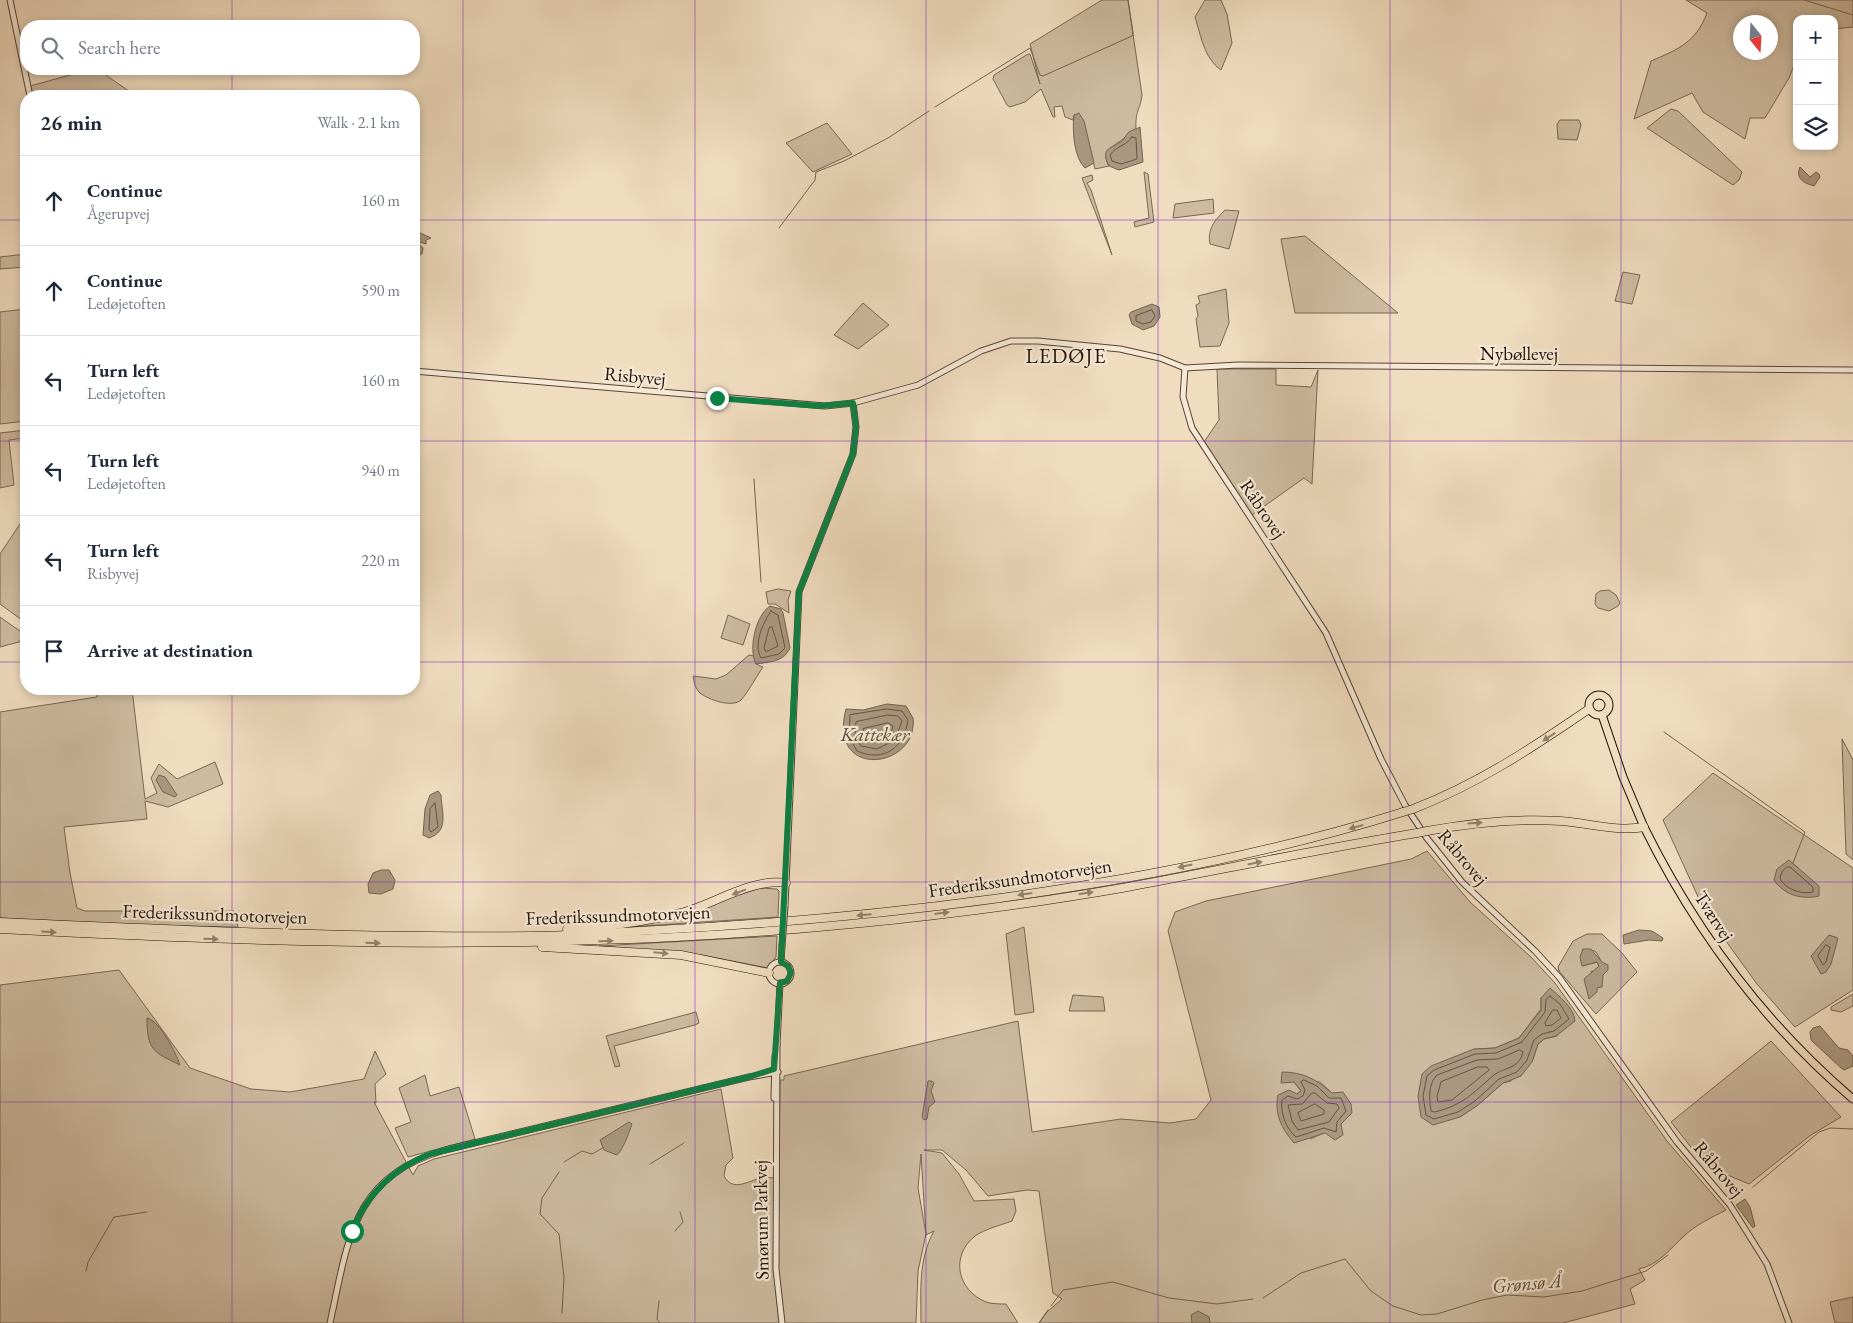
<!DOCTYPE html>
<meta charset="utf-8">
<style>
:root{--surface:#fff;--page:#f6f6f7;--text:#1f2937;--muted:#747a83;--line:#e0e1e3}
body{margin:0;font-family:"EB Garamond",serif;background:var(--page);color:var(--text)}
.controls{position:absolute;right:15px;top:15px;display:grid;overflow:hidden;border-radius:10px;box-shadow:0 2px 8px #0003}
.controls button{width:45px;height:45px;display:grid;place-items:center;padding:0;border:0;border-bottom:1px solid var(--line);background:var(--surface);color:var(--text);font:25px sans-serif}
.compass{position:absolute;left:1733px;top:15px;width:45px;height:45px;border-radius:50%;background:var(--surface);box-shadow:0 2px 8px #0003;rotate:162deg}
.stop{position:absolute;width:15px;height:15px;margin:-11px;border:4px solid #0b8043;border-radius:50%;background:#fff}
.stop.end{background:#0b8043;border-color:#fff;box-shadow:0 1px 5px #0008}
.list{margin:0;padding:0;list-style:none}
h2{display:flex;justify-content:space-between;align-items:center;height:65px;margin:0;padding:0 20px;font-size:21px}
h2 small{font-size:16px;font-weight:400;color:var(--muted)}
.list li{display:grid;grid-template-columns:32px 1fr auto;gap:15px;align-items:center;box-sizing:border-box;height:90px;padding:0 20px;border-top:1px solid var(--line)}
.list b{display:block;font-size:19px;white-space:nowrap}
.list p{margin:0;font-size:16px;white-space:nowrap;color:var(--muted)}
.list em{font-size:16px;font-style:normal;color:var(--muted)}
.icon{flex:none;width:28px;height:28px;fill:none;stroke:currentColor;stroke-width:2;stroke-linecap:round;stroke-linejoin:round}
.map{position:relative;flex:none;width:1853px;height:1323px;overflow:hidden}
.search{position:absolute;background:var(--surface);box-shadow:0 2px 8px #0003;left:20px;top:20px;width:400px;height:55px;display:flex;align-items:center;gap:12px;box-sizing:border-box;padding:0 18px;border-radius:20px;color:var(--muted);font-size:19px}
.panel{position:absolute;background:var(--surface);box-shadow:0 2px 8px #0003;left:20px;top:90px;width:400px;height:605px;border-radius:20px}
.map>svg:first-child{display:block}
.green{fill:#cdbaa0;stroke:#786653;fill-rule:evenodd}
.water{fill:#aa9780;stroke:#74624f}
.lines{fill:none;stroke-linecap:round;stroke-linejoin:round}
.shore{stroke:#665443;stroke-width:1}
.stream{stroke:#74624f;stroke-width:1}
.tertiary-casing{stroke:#564434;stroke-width:7}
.primary-casing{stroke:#221206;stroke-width:9}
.trunk-casing{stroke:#221206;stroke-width:9}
.motorway-casing{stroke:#221206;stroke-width:9}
.tertiary{stroke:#f5e8d5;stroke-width:5}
.primary{stroke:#f0dcbf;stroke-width:7}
.trunk{stroke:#f0dcbf;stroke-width:7}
.motorway{stroke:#f0dcbf;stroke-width:8}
.tertiary-bridge-casing{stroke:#564434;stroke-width:7;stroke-linecap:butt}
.motorway-bridge-casing{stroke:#221206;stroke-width:9;stroke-linecap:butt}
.tertiary-bridge{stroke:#f5e8d5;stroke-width:5}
.motorway-bridge{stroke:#f0dcbf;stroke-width:8}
.oneway{fill:#93816c}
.route{stroke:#0b8043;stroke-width:6}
.grid{fill:none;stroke:#7b2cbf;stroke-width:1;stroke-opacity:0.55}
.labels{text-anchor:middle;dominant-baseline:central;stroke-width:4.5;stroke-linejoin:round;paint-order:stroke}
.street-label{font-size:19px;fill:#221206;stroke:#f5e8d5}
.water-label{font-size:20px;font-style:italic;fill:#5f4e3d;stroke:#f5e8d5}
.quarter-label{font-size:21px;letter-spacing:1px;fill:#221206;stroke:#f5e8d5}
</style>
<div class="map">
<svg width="1853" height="1323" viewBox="0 0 1853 1323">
<rect width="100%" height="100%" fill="#f0dcbf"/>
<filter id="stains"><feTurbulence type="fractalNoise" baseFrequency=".004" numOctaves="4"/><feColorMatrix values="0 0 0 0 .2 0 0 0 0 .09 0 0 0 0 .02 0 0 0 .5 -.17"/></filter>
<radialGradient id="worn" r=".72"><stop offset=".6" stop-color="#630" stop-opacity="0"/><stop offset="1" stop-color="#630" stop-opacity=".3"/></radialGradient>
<!-- green -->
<g class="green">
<path d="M1102,0h26l14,95c-2,16 -7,15 -6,35l-7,2c-7,13 -31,15 -20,34l-14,3 -6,-25 -15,-29 -1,5 -8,-3 -3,-11 -8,1 1,10h-2l-12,-28 -16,13 -15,5 -3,-2 -14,-26 1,-4 34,-21h2l10,30 -10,-40z"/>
<path d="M1205,0h16l6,14 5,29 -11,27c-17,-12 -20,-34 -26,-53z"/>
<path d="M1686,0h167v27l-19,2v-10h-37v39l-8,20 -24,40h-15l-5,21 -42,-27 -11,-19 -58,26 17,-58c28,-12 45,-19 56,-48zM1740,22h30v30h-30z"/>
<path d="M92,69h5l39,27h-104l-2,-10z"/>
<path d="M1671,109l7,2 64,61 -3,8 -6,5 -86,-57z"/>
<path d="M1560,120h19l2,5 -4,15 -19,-1 -1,-15z"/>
<path d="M827,123l25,31 -39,18 -27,-29z"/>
<path d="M1144,172l4,2 6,48 -19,5 -1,-5 15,-4z"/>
<path d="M1092,175l1,5 -6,3 4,7 21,65 -30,-77z"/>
<path d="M1213,199l1,14 -41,5 2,-14z"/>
<path d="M1225,210l14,1 -10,38 -19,-5c-3,-15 5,-24 15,-34z"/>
<path d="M1305,236l93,77h-103l-14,-74z"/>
<path d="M26,254v13l-26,2v-12z"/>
<path d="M1623,272l17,3 -8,29 -17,-3z"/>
<path d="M1226,289l3,34 -9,23 -20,1 -4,-28 2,-3 -2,-11 4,-2 -2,-7z"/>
<path d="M863,303l26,22 -31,24 -24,-14z"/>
<path d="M26,309v112l-26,3v-112z"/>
<path d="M1217,369h59v16l35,2 7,-17 -6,114 -8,-6 -52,37 -48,-73 15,-22z"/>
<path d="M26,430v20l-1,-12 -16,2 5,45 -14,3v-55z"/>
<path d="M26,515v108l-26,-19v-50z"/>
<path d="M778,589l13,2 -3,9 1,13 -14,-9h-7l-2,-12z"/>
<path d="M1609,590l7,5 4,8 -2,3 -9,5 -11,-3 -3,-4 1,-10 4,-3z"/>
<path d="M728,615l22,9 -7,21 -22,-7z"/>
<path d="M0,617l24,17 -5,8 -19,5z"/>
<path d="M749,655l5,1 2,8 7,3c-7,10 -14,24 -22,33 -9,8 -32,0 -41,-7 -5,-5 -6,-11 -7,-17l23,3 10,-4z"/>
<path d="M96,689h36l13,110 12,-6 -6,-15 8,-14 18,15 38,-17 8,22 -55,23 -23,-6 2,18 -83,8 6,46 7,35 8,3h149l4,16 -104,-2 -134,-7v-206l97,-15z"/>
<path d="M1842,739l11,21v100l-7,-6z"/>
<path d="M1713,773l140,95v122l-58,37 -38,-43 -52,-72 -42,-92z"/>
<path d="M1427,851l43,51 61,55 24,26 112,158 59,69c-15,8 -31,15 -43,27 -13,12 -25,28 -44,32l6,11 -15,9 5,15 -72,19h-524l8,-11 15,-13 -9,-6 -14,-102 -12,-1 -39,6 -22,-26 -24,-20h-18l18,3 17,21 15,27 40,-2 2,12 -4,10c-11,4 -27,8 -37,15 -25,20 -18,54 11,66 6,2 14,2 20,2l12,19h-97c0,-32 -3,-63 13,-92l-8,4 -5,-81 -3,34 8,46 -8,37 -2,52h-916v-338l119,-15 71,98 61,21 39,3 74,-13 11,-28 11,23 -11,10 1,19 -2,-1 39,73 5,-9 16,-7 287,-70 12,69 -7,7 -2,11c9,17 25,4 38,2 5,-1 11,0 17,0l1,-98h4v-4l234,-55 14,111 89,-13 49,4 26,-4 15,-19 -43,-169 7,-19 31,-11 205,-42zM1541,998l16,38 -13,3 -6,5 -6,18 -21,19 -8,2 -25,22 -18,12 14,-68 21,-1 24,-10 22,-29zM1294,1082h26l12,11 12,26 -3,5 -30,15 -14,-45 4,-3z"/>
<path d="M760,888l17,1 2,2 -1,26 -164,11 71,-15z"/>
<path d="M1024,927l10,85 -19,3 -9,-81z"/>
<path d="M1587,934h15l20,19 15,19 -41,42 -37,-43 -1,-4 15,-26zM1583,949l12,2c10,12 8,23 2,37l-6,-17h4l4,-5 -2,-4 -14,4z"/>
<path d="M777,936l-1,21 -8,11 -66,-13 -103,-9z"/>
<path d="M1853,994v12l-12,6 -10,-2v-3z"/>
<path d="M1073,995l30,2 2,14h-36z"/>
<path d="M696,1012l3,11 -4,2 -81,21 6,20 -5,1 -9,-31z"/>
<path d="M1771,1041l70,76 -30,18 -62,49 -43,-18 -35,-44z"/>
<path d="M425,1075l5,21 29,-9 16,52 -67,18 -13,-29 16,-6 -12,-34z"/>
<path d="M1853,1297v26h-18l-5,-21z"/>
</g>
<!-- water -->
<g class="water">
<path d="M1079,113l5,8 10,42 -9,5c-11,-10 -13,-38 -11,-53z"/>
<path d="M1140,127l3,35 -24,8 -10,-4c-11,-20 7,-18 15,-27 2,-2 2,-5 5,-7 2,-2 8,-3 11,-5z"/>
<path d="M1800,167l10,10 6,-5 3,2 1,3 -6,9c-10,-3 -19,-7 -14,-19z"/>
<path d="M414,230l17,8 -5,2v4l-10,-3 7,7 -1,6 -7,2z"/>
<path d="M1152,304l7,3 1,10 -6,9 -11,4 -11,-6 -3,-9 2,-3z"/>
<path d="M770,606l11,3 2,4 7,35c-6,14 -21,14 -34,16 -8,-16 0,-49 14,-58z"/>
<path d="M887,704l19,2 7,12c6,51 -86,63 -67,-9l17,1z"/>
<path d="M159,775l6,2 12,18 -2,2 -12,-5 -7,-12z"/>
<path d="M438,791l3,4c1,19 8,36 -12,43l-6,-3 2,-26 5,-14z"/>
<path d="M1789,860l30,26v10c-17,4 -35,-1 -45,-16l3,-11z"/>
<path d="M381,870h8l6,10 -2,9 -12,5 -12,-1 -1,-9 5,-11z"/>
<path d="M1639,930l13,1 11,7 -1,3 -13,-1 -25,4 -1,-9z"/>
<path d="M1829,935l9,3 -7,26 -5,8 -5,2 -10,-18z"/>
<path d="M1583,949h8l11,13 6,3v5l-5,5 -1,12 -5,1v4l-8,7 -5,-20 15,-13 -2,-4 -15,4 -2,-9z"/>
<path d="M1550,988c9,8 24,20 25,33l-19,15 -12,3 -6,5 -6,18 -11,14 -18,7 -25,22 -18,12 -27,8 -12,-8 -3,-21 4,-22 9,-8 43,-17 21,-1 24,-10 22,-28v-12z"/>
<path d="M147,1018c13,3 29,35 33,47 -27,-13 -33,-15 -33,-47z"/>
<path d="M1820,1026l19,22 9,2 5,6v10l-9,4 -3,-2 -30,-28 -1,-8 3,-4z"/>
<path d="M1282,1072c21,0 34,7 50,21l11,-1 8,12 1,9 -11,11 2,11 -8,5 -10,-7 -31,10c-12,-14 -20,-29 -16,-48l11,-5 8,4 4,-3 -7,-9 -13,1z"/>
<path d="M928,1081h4l2,2 -3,8 4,11 -6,5 -2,12 -3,1 -2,-3z"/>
<path d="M629,1122l3,2c-3,8 -8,24 -15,31l-13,-5 -4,-10z"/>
<path d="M1745,1199l5,8 5,19 -2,2 -17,-23z"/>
<path d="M1198,1311l11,6 1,6h-18l-1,-8z"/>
</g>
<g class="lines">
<!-- shore -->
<g class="shore">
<path d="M1132,137l4,1 1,21 -16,5 -9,-3 -2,-6c6,-9 16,-9 22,-18z"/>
<path d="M1152,310l3,6 -4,6 -8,2 -7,-3v-5z"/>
<path d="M771,611l7,4 7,33 -6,6 -18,4c-8,-14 2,-35 10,-47z"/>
<path d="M772,627l6,19 -12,6 -2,-4 5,-20z"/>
<path d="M887,709l15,2 6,9c-4,27 -23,43 -51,31l-8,-14 1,-22z"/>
<path d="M888,715l10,1 4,5 -7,19 -18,9 -16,-3 -6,-10 1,-14z"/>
<path d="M888,723l5,3c-2,13 -18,20 -29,12l-1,-9z"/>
<path d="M435,803l3,24 -7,5 -2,-3 1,-20z"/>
<path d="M1787,867h3l23,20v5c-11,3 -29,-3 -33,-14l2,-6z"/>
<path d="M1826,945l4,2 -4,15 -3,3 -5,-9z"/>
<path d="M1550,996l10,8 9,15 -15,12 -12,3 -8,6 -7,20 -10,12 -18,7 -24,22 -17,11 -24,7 -8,-4 -3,-19 4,-20 7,-6 41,-16 21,-1 26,-11 23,-30 1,-12z"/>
<path d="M1553,1010h4l4,8 -9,7 -6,1 -1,-3z"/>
<path d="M1520,1050l3,2c-4,17 -18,15 -29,23 -21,18 -31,30 -59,37l-4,-1c-2,-12 -3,-27 6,-36l40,-15 21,-1z"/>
<path d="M1478,1067h9l2,3 -37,30 -14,2 -1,-6 4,-14z"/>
<path d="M1304,1080l13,6 12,12h12l5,13 -9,11 -1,10 -12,-4 -28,9c-10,-8 -16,-25 -14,-37l6,-4 9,3 6,-3 2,-6 -4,-8z"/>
<path d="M1312,1093h3l12,10 10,1 2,4 -10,14 -31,8 -6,-9 -4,-16 14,-1z"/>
<path d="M1315,1104l9,6v4l-23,7 -3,-8z"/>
</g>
<!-- stream -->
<g class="stream">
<path d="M1804,0l49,15"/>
<path d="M935,107l95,-59 10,27 3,1 89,-40 1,-3 -5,-33"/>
<path d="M779,228l36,-48 1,-8 28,-11 44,-23 41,-27"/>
<path d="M754,479l7,103"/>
<path d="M1664,732l141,100 -12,31"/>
<path d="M564,1162l18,-11 10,3 11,-6"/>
<path d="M650,1164l34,-21"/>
<path d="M559,1172l-17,26 -2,16 19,20 5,43 -2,36"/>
<path d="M1753,1187l66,-55 11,-4 23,1"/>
<path d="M675,1231l8,-9 -3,-10"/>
<path d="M86,1271l2,-9 26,-45 33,-5"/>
<path d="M1263,1298l38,-25 44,-14 25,31 11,8 12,8 28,9 16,-1 45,-14 25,-5 37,2 38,-6 64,-20 22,-16"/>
<path d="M659,1301l-2,18 3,4"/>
<path d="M1051,1306l12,-16 50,-8 56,16 48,6 36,-5"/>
<path d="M1039,1323l9,-13"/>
</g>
<defs>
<g id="tertiary">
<path d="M10,0l20,96"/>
<path d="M1185,368l-2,29 9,31 134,205 55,126 24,46 21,32 36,45 73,69 24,26 118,165 53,63 37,59 22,59"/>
<path d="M414,371l411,35 28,-3 65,-18 63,-34 30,-10h27l82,8 40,9 25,10 53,-3 615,5"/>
<path d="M785,906l14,-314 54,-138 3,-27 -3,-24"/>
<path d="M781,962l1,-16"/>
<circle cx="780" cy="973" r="11"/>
<path d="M777,1044l-1,225 6,54"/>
<path d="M777,1045l3,-62"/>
<path d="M774,1098l1,-42"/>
<path d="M330,1323c18,-82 22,-147 115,-173l304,-73 29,-5"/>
</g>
<g id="primary">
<circle cx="1599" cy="705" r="10"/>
<path d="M1602,715l21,62 21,50"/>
</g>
<path id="trunk" d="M1644,827c52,105 120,196 209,272"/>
<g id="motorway">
<path d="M1413,809c65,-25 119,-61 176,-100"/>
<path d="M1427,831c44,-8 89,-13 134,-10 28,2 55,11 83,6"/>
<path d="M0,922c177,8 355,16 533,14 35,0 71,-3 106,-5 119,-6 236,-16 354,-32 138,-19 277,-45 410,-87"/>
<path d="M0,929c284,15 568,23 851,-5 93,-9 186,-21 277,-37 96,-18 192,-38 289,-54"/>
<path d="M567,929c39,-2 79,-7 117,-17 32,-9 68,-34 102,-29"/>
<path d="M542,947l139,8 88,18"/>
</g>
</defs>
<!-- tertiary casing -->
<use href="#tertiary" class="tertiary-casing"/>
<!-- primary casing -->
<use href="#primary" class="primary-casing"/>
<!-- trunk casing -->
<use href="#trunk" class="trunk-casing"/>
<!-- motorway casing -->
<use href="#motorway" class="motorway-casing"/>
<!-- tertiary -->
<use href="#tertiary" class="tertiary"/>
<!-- primary -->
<use href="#primary" class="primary"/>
<!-- trunk -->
<use href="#trunk" class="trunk"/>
<!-- motorway -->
<use href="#motorway" class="motorway"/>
<defs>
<path id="tertiary-bridge" d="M782,946l3,-40"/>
<g id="motorway-bridge">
<path d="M1403,812l10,-3"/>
<path d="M1417,833l10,-2"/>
</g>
</defs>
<!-- tertiary-bridge casing -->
<use href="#tertiary-bridge" class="tertiary-bridge-casing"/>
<!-- motorway-bridge casing -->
<use href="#motorway-bridge" class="motorway-bridge-casing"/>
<!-- tertiary-bridge -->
<use href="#tertiary-bridge" class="tertiary-bridge"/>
<!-- motorway-bridge -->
<use href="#motorway-bridge" class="motorway-bridge"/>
</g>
<!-- one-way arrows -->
<defs><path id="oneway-solid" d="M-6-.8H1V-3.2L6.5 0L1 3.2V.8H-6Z" transform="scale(1.25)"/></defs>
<g class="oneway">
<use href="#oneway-solid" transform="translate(1549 737) rotate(147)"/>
<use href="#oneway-solid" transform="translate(1475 823) rotate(-4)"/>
<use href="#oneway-solid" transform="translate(1356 827) rotate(164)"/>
<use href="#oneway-solid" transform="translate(1255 863) rotate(-11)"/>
<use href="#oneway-solid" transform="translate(1185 866) rotate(168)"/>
<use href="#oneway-solid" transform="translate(739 892) rotate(159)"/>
<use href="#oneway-solid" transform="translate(1086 893) rotate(-9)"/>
<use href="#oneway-solid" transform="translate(1025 894) rotate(172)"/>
<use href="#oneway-solid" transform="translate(942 913) rotate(-7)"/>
<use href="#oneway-solid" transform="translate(864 915) rotate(175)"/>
<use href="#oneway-solid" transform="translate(49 932) rotate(3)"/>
<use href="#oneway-solid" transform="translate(211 939) rotate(2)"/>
<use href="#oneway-solid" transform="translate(606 941) rotate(-2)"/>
<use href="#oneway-solid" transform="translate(373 943) rotate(1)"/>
<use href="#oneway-solid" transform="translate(661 953) rotate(5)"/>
</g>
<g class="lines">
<!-- route -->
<path class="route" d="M352,1231c15,-37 40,-62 78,-77l319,-77 25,-8 6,-86 7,-2 4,-8 -3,-7 -7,-4 18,-370 54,-138 3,-27 -3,-24 -33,3 -103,-8"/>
</g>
<!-- grid -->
<path class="grid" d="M232,0v26M463,0v1323M695,0v1323M926,0v1323M1158,0v1323M1390,0v1323M1621,0v1323M232,69v27M0,220h26M414,220h1439M0,441h26M414,441h1439M0,662h26M414,662h1439M232,689v634M0,882h1853M0,1102h1853"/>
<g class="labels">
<!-- street labels -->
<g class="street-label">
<text x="1519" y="353">Nybøllevej</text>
<text transform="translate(635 376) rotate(5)">Risbyvej</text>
<text transform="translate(1263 509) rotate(56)">Råbrovej</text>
<text transform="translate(1463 857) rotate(50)">Råbrovej</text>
<text transform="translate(1020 878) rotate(-8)">Frederikssundmotorvejen</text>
<text transform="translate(215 914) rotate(2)">Frederikssundmotorvejen</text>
<text transform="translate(618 915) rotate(-2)">Frederikssundmotorvejen</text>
<text transform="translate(1714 916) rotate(57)">Tværvej</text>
<text transform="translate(1719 1169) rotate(50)">Råbrovej</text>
<text transform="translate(761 1220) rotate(-91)">Smørum Parkvej</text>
</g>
<!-- water labels -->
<g class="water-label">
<text x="875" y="734">Kattekær</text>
<text transform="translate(1527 1283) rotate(-5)">Grønsø Å</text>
</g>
<!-- quarter labels -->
<g class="quarter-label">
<text x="1066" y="355">LEDØJE</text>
</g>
</g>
<rect width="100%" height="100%" filter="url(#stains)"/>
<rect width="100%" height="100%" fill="url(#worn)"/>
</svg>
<div class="controls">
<button>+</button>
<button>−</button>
<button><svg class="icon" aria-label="layers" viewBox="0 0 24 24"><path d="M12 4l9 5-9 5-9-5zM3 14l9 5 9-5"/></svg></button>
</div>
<svg class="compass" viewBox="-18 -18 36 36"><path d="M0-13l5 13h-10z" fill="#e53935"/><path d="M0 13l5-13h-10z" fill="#747a83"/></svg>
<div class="stop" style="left:352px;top:1231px"></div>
<div class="stop end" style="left:717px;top:398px"></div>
<div class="search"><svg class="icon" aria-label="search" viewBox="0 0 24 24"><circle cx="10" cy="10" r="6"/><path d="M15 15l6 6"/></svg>Search here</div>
<section class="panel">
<h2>26 min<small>Walk · 2.1 km</small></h2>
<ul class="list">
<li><svg class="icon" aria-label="ahead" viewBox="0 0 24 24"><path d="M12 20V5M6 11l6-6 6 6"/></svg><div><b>Continue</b><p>Ågerupvej</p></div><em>160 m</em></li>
<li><svg class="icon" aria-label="ahead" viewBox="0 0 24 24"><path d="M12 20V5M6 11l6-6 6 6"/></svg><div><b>Continue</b><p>Ledøjetoften</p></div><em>590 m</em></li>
<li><svg class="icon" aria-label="left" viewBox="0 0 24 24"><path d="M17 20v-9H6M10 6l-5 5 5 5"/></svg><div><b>Turn left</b><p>Ledøjetoften</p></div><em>160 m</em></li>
<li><svg class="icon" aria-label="left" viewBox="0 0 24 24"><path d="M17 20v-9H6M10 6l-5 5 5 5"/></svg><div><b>Turn left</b><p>Ledøjetoften</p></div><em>940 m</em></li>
<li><svg class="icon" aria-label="left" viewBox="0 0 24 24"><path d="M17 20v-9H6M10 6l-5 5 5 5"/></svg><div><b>Turn left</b><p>Risbyvej</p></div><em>220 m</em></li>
<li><svg class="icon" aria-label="arrive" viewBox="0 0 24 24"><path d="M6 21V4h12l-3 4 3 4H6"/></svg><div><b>Arrive at destination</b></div></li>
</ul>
</section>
</div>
